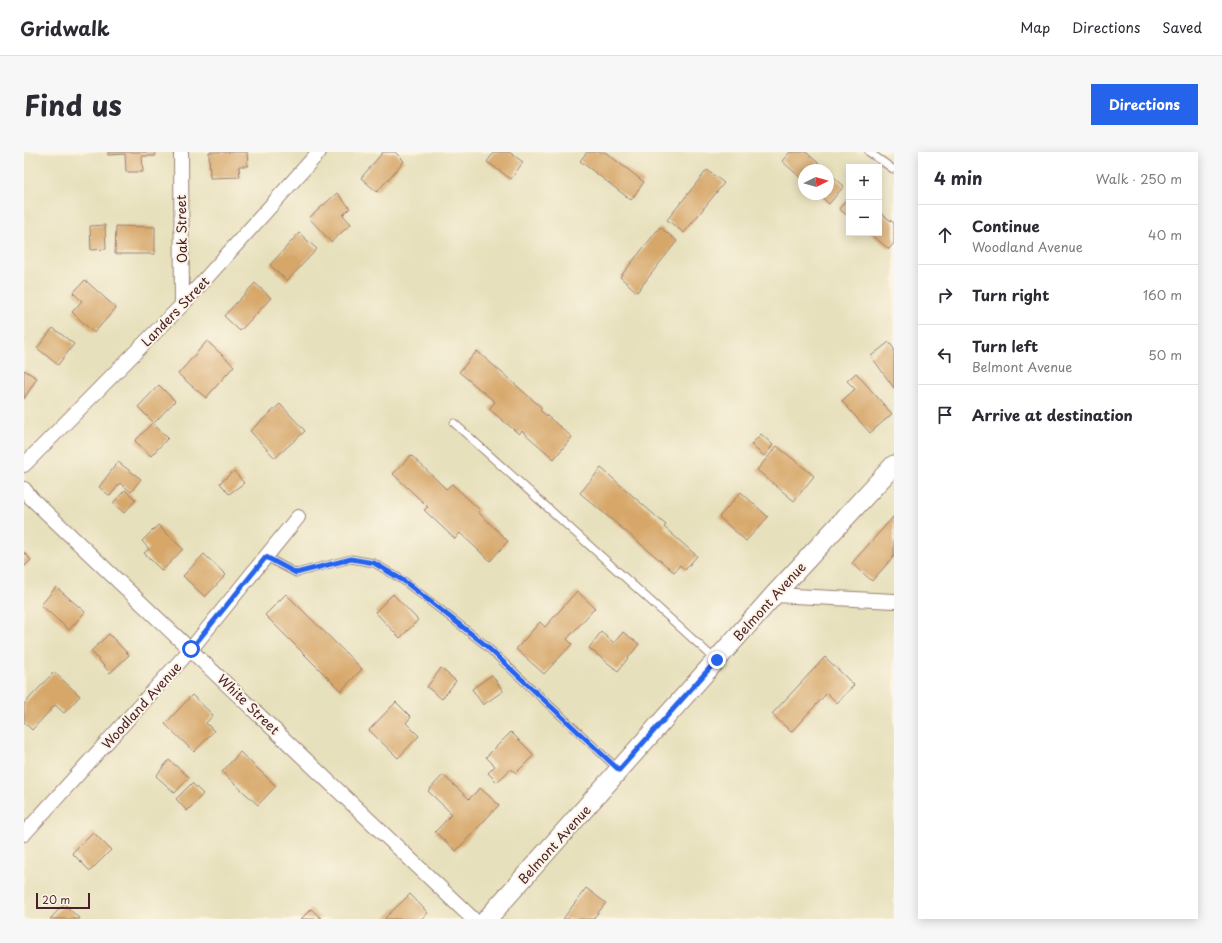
<!DOCTYPE html>
<meta charset="utf-8">
<style>
:root{--surface:#fff;--page:#f7f7f7;--text:#2b2b33;--muted:#7c7c81;--line:#e1e1e2;--accent:#2563eb}
body{margin:0;font-family:"Playpen Sans",sans-serif;background:var(--page);color:var(--text)}
.controls{position:absolute;right:12px;top:12px;display:grid;overflow:hidden;border-radius:0px;box-shadow:0 2px 10px #0003}
.controls button{width:36px;height:36px;display:grid;place-items:center;padding:0;border:0;border-bottom:1px solid var(--line);background:var(--surface);color:var(--text);font:20px sans-serif}
.compass{position:absolute;left:774px;top:12px;width:36px;height:36px;border-radius:50%;background:var(--surface);box-shadow:0 2px 10px #0003;rotate:85deg}
.scale{position:absolute;left:12px;bottom:10px;width:54px;box-sizing:border-box;padding-left:4px;border:2px solid #4a1f2b;border-top:0;font-size:11px;line-height:14px;white-space:nowrap;color:#4a1f2b;-webkit-text-stroke:3px #fcf5e5;paint-order:stroke}
.stop{position:absolute;width:12px;height:12px;margin:-9px;border:3px solid #2563eb;border-radius:50%;background:#fff}
.stop.end{background:#2563eb;border-color:#fff;box-shadow:0 1px 4px #0008}
.list{margin:0;padding:0;list-style:none}
h2{display:flex;justify-content:space-between;align-items:center;height:52px;margin:0;padding:0 16px;font-size:17px}
h2 small{font-size:13px;font-weight:400;color:var(--muted)}
.list li{display:grid;grid-template-columns:26px 1fr auto;gap:12px;align-items:center;box-sizing:border-box;height:60px;padding:0 16px;border-top:1px solid var(--line)}
.list b{display:block;font-size:15px;white-space:nowrap}
.list p{margin:0;font-size:13px;white-space:nowrap;color:var(--muted)}
.list em{font-size:13px;font-style:normal;color:var(--muted)}
.icon{flex:none;width:22px;height:22px;fill:none;stroke:currentColor;stroke-width:2;stroke-linecap:round;stroke-linejoin:round}
.map{position:relative;flex:none;width:870px;height:767px;overflow:hidden;border-radius:0px}
header{display:flex;align-items:center;gap:24px;box-sizing:border-box;height:56px;padding:0 20px;background:var(--surface);border-bottom:1px solid var(--line)}
header strong{font-size:19px}
nav{display:flex;gap:22px;margin-inline-start:auto;font-size:14px}
.intro{display:flex;align-items:center;justify-content:space-between;box-sizing:border-box;height:96px;padding:0 24px}
h1{margin:0;font-size:28px}
.button{padding:10px 18px;border-radius:0px;background:var(--accent);color:#fff;font-size:14px;font-weight:700}
main{display:flex;gap:24px;padding:0 24px}
aside{flex:1;background:var(--surface);border-radius:0px;box-shadow:0 2px 10px #0003}
.map>svg:first-child{display:block}
.building{fill:#d7a76a}
.lines{fill:none;stroke-linecap:round;stroke-linejoin:round}
.lane-casing{stroke:#988074;stroke-width:9}
.street-casing{stroke:#988074;stroke-width:16}
.secondary-casing{stroke:#988074;stroke-width:21}
.lane{stroke:#fff;stroke-width:7}
.street{stroke:#fff;stroke-width:14}
.secondary{stroke:#fff;stroke-width:19}
.route{stroke:#2563eb;stroke-width:5}
.labels{text-anchor:middle;dominant-baseline:central;stroke-width:4;stroke-linejoin:round;paint-order:stroke}
.street-label{font-size:13px;fill:#4a1f2b;stroke:#fcf5e5}
</style>
<header>
<strong>Gridwalk</strong>
<nav><a>Map</a><a>Directions</a><a>Saved</a></nav>
</header>
<div class="intro"><h1>Find us</h1><a class="button">Directions</a></div>
<main>
<div class="map">
<svg width="870" height="767" viewBox="0 0 870 767">
<rect width="100%" height="100%" fill="#fcf5e5"/>
<filter id="ink" filterUnits="userSpaceOnUse"><feTurbulence type="fractalNoise" baseFrequency=".025" numOctaves="2"/><feDisplacementMap in="SourceGraphic" scale="8" xChannelSelector="R" yChannelSelector="G"/><feConvolveMatrix kernelMatrix="1 2 1 2 8 2 1 2 1" color-interpolation-filters="sRGB"/></filter>
<filter id="wash" filterUnits="userSpaceOnUse"><feTurbulence type="fractalNoise" baseFrequency=".012" numOctaves="4" result="noise"/><feDisplacementMap in="SourceGraphic" scale="16" xChannelSelector="R" yChannelSelector="G"/><feGaussianBlur stdDeviation="0.9" result="paint"/><feColorMatrix in="noise" values="0 0 0 0 0 0 0 0 0 0 0 0 0 0 0 0 0 1.4 0 .05"/><feComposite in="paint" operator="in"/></filter>
<g filter="url(#wash)">
<rect width="100%" height="100%" fill="#e7e0bc"/>
<g id="blocks">
<!-- building -->
<g class="building">
<path d="M84,0h47v4h-13l1,16h-17l-1,-18 -17,1z"/>
<path d="M185,0h38l1,14h-9l1,11 -30,1z"/>
<path d="M359,0h12l9,9 -27,31 -16,-14z"/>
<path d="M470,0h15l14,10 -12,17 -24,-17z"/>
<path d="M563,0h18l39,30 -13,18 -51,-39z"/>
<path d="M766,0h16l20,18h-22v11l-22,-20z"/>
<path d="M683,18l17,13 -40,50 -17,-13z"/>
<path d="M804,20l16,14 -15,18 -11,-10h10z"/>
<path d="M313,41l13,15 -7,7 8,9 -20,18 -22,-24z"/>
<path d="M825,44v21l-10,-8z"/>
<path d="M855,60l15,11v20l-5,6 -20,-16h10z"/>
<path d="M81,73l1,24 -15,1 -1,-24z"/>
<path d="M92,74l39,1v27h-40z"/>
<path d="M636,75l17,14 -40,51 -17,-15z"/>
<path d="M275,81l18,16 -30,32 -17,-16z"/>
<path d="M61,128l31,28 -22,25 -22,-21 10,-11 -9,-8z"/>
<path d="M231,131l16,15 -31,33 -16,-15z"/>
<path d="M29,176l21,16 -16,21 -21,-17z"/>
<path d="M183,189l27,25 -28,32 -28,-24z"/>
<path d="M865,190l5,7v39l-23,-32z"/>
<path d="M453,199l65,57 -2,2 32,27 -18,22 -32,-28 -3,3 -30,-25 6,-7 -36,-30z"/>
<path d="M0,218l13,8 -13,21z"/>
<path d="M832,221l36,41 -22,19 -28,-32 13,-12 -8,-8z"/>
<path d="M135,233l16,16 -21,22 -16,-16z"/>
<path d="M256,252l25,27 -30,27 -25,-27z"/>
<path d="M128,271l16,15 -17,18 -16,-15z"/>
<path d="M737,282l12,11 -9,11 -13,-11z"/>
<path d="M753,294l37,30 -20,25 -37,-31z"/>
<path d="M387,303l35,34 6,-5 28,26 -2,2 30,29 -18,20 -30,-28 -5,6 -31,-29 4,-3 -35,-33z"/>
<path d="M94,310l23,17 -10,13 -11,-9 -10,13 -11,-9z"/>
<path d="M577,316l65,57 -2,2 33,29 -12,14 -5,-5 -6,7 -94,-79z"/>
<path d="M210,319l10,12 -15,11 -9,-11z"/>
<path d="M101,338l11,10 -12,13 -11,-10z"/>
<path d="M717,340l27,25 -22,24 -27,-24z"/>
<path d="M870,364v40l-22,25 -20,-18z"/>
<path d="M134,373l25,24 -21,22 -18,-18 5,-4 -7,-8z"/>
<path d="M0,400l7,8 -7,7z"/>
<path d="M180,402l22,21 -21,22 -22,-21z"/>
<path d="M32,435l29,25 -16,18 -28,-25z"/>
<path d="M553,439l18,17 -28,31 5,5 -28,30 -28,-25 24,-27 5,5z"/>
<path d="M262,442l76,75 -21,22 -76,-76z"/>
<path d="M369,442l25,26 -18,18 -25,-26z"/>
<path d="M577,480l13,11 9,-11 16,12 -21,27 -29,-23z"/>
<path d="M85,482l20,21 -19,18 -19,-22z"/>
<path d="M801,505l29,28 -17,18 -10,-10 -36,39 -19,-18z"/>
<path d="M417,516l15,13 -14,18 -15,-12z"/>
<path d="M30,520l26,24 -16,17 -9,-8 -23,25 -8,-8v-18z"/>
<path d="M468,523l11,16 -20,14 -11,-16z"/>
<path d="M168,543l21,20 -7,8 8,8 -20,21 -29,-28z"/>
<path d="M372,550l15,15 -5,6 13,13 -21,22 -29,-28z"/>
<path d="M487,580l23,23 -18,18 -5,-4 -14,13 -9,-9 7,-7 -9,-9z"/>
<path d="M216,600l36,34 -18,19 -36,-33z"/>
<path d="M145,608l20,17 -14,16 -19,-17z"/>
<path d="M419,623l26,24 11,-11 19,17 -43,46 -21,-19 17,-18 -24,-23z"/>
<path d="M168,631l11,11 -16,17 -11,-12z"/>
<path d="M69,680l18,18 -21,21 -18,-18z"/>
<path d="M562,736l20,15 -13,16h-30z"/>
<path d="M386,742l18,19 -7,6h-35l-1,-1z"/>
<path d="M40,752l16,15h-30z"/>
<path d="M287,757l11,10h-21z"/>
</g>
</g>
</g>
<g filter="url(#ink)">
<use href="#blocks" fill-opacity="0" stroke="#988074" stroke-width="1"/>
<g class="lines">
<defs>
<g id="lane">
<path d="M845,0l24,17"/>
<path d="M430,271l262,237"/>
<path d="M242,405l30,16 55,-14 23,4 30,18 79,62 136,127"/>
</g>
<g id="street">
<path d="M157,0l1,153"/>
<path d="M0,313l158,-160 137,-153"/>
<path d="M0,337l7,9 442,421"/>
<path d="M750,443l120,6"/>
<path d="M0,682l167,-185 107,-132"/>
</g>
<path id="secondary" d="M463,767l287,-324 120,-130"/>
</defs>
<!-- lane casing -->
<use href="#lane" class="lane-casing"/>
<!-- street casing -->
<use href="#street" class="street-casing"/>
<!-- secondary casing -->
<use href="#secondary" class="secondary-casing"/>
<!-- lane -->
<use href="#lane" class="lane"/>
<!-- street -->
<use href="#street" class="street"/>
<!-- secondary -->
<use href="#secondary" class="secondary"/>
</g>
</g>
<g class="lines" filter="url(#ink)">
<!-- route -->
<path class="route" d="M167,497l75,-92 30,16 55,-14 23,4 30,18 79,62 136,127 98,-110"/>
</g>
<g class="labels">
<!-- street labels -->
<g class="street-label">
<text transform="translate(157 77) rotate(-91)">Oak Street</text>
<text transform="translate(151 159) rotate(-46)">Landers Street</text>
<text transform="translate(745 449) rotate(-48)">Belmont Avenue</text>
<text transform="translate(225 552) rotate(44)">White Street</text>
<text transform="translate(117 553) rotate(-48)">Woodland Avenue</text>
<text transform="translate(530 692) rotate(-48)">Belmont Avenue</text>
</g>
</g>
</svg>
<div class="controls">
<button>+</button>
<button>−</button>
</div>
<svg class="compass" viewBox="-18 -18 36 36"><path d="M0-13l5 13h-10z" fill="#e53935"/><path d="M0 13l5-13h-10z" fill="#7c7c81"/></svg>
<div class="scale">20 m</div>
<div class="stop" style="left:167px;top:497px"></div>
<div class="stop end" style="left:693px;top:508px"></div>
</div>
<aside>
<h2>4 min<small>Walk · 250 m</small></h2>
<ul class="list">
<li><svg class="icon" aria-label="ahead" viewBox="0 0 24 24"><path d="M12 20V5M6 11l6-6 6 6"/></svg><div><b>Continue</b><p>Woodland Avenue</p></div><em>40 m</em></li>
<li><svg class="icon" aria-label="right" viewBox="0 0 24 24"><path d="M7 20v-9h11M14 6l5 5-5 5"/></svg><div><b>Turn right</b></div><em>160 m</em></li>
<li><svg class="icon" aria-label="left" viewBox="0 0 24 24"><path d="M17 20v-9H6M10 6l-5 5 5 5"/></svg><div><b>Turn left</b><p>Belmont Avenue</p></div><em>50 m</em></li>
<li><svg class="icon" aria-label="arrive" viewBox="0 0 24 24"><path d="M6 21V4h12l-3 4 3 4H6"/></svg><div><b>Arrive at destination</b></div></li>
</ul>
</aside>
</main>
